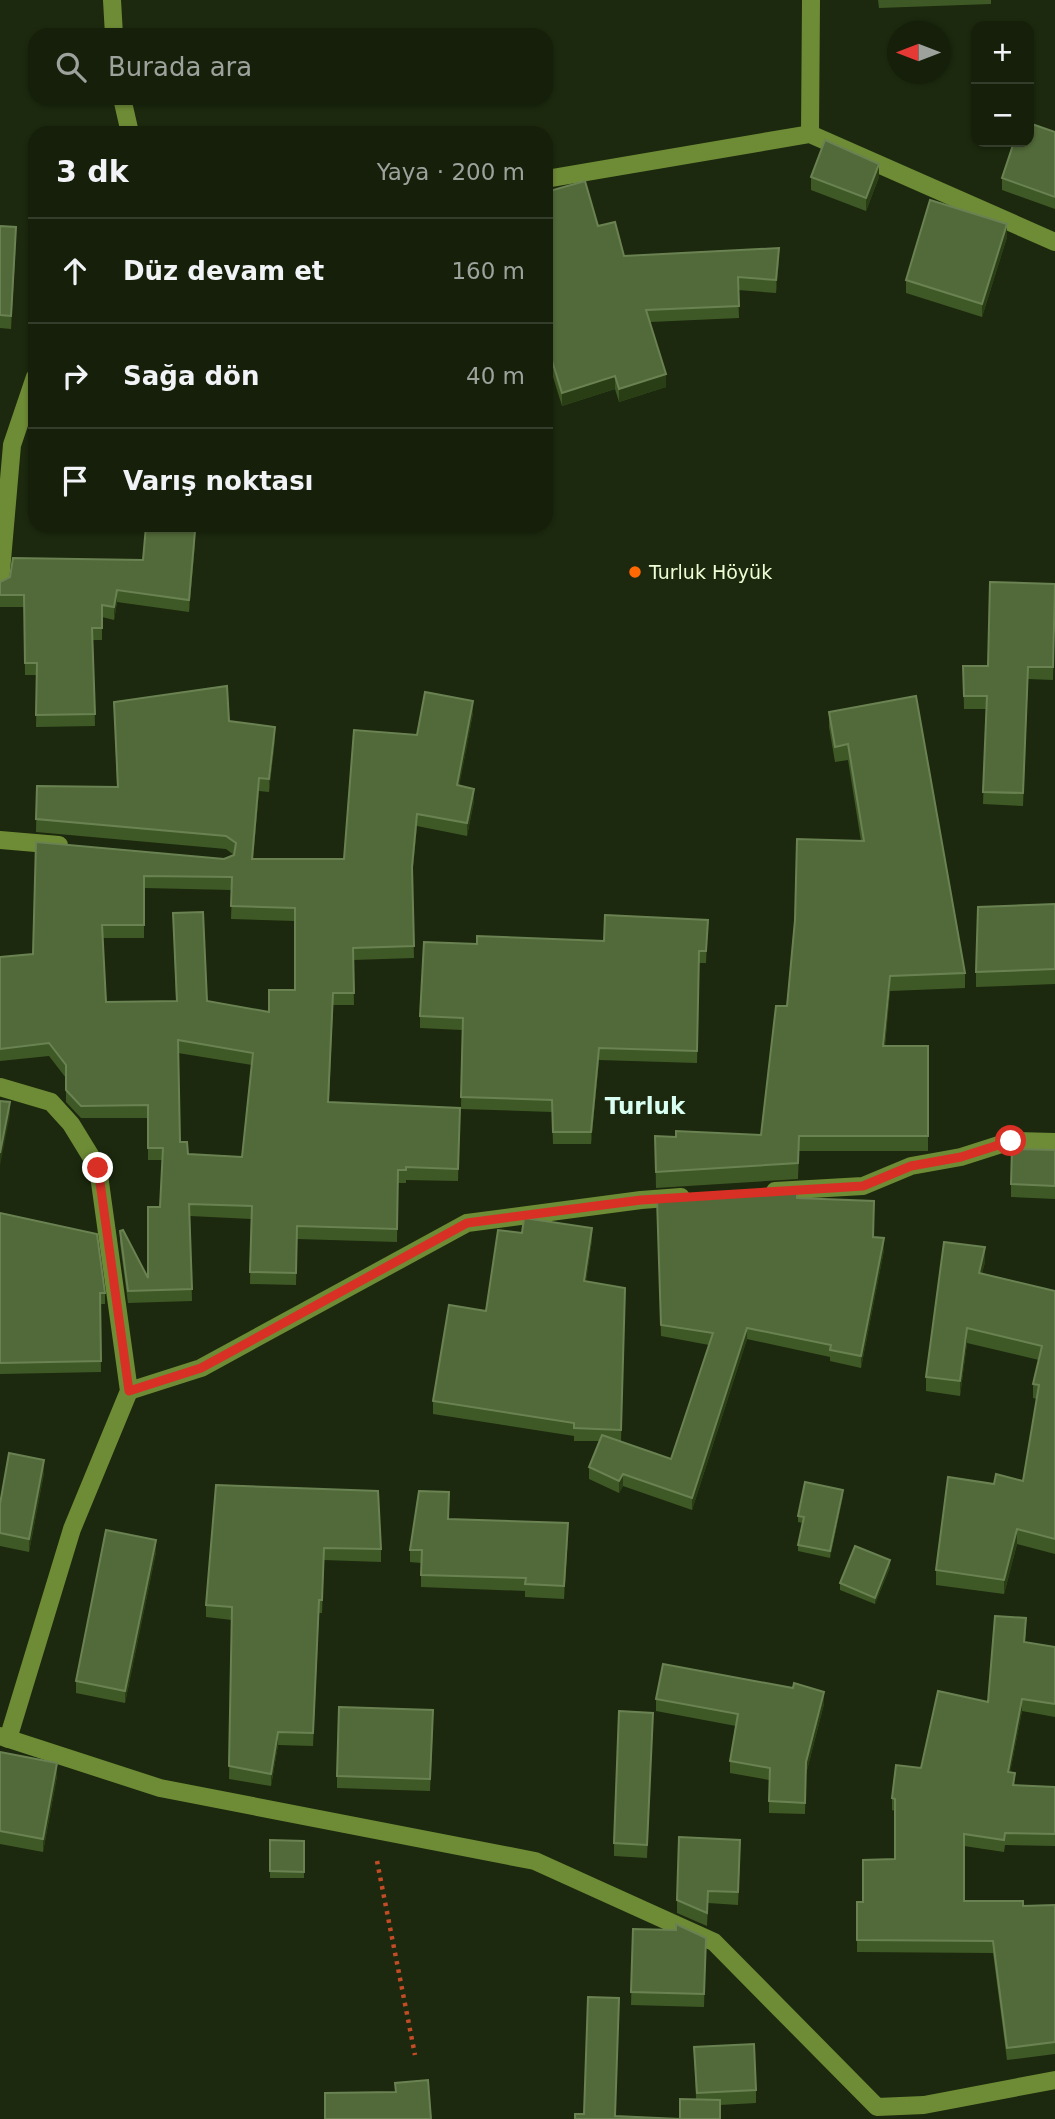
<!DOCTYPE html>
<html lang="tr">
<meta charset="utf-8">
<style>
:root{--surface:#151f0a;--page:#222c18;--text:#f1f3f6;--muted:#9da29c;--line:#343d2b}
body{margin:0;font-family:"DejaVu Sans",sans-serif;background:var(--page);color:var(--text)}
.controls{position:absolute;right:21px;top:21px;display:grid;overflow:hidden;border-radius:14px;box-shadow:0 2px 5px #0004}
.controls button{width:63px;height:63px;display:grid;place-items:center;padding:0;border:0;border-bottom:2px solid var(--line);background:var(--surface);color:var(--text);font:35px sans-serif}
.compass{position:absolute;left:887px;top:21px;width:63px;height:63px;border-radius:50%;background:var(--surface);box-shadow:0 2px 5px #0004;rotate:270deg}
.stop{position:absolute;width:21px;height:21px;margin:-16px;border:5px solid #d93025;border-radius:50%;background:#fff}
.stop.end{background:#d93025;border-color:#fff;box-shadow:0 2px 7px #0008}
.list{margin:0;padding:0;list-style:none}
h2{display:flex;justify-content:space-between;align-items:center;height:91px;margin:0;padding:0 28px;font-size:30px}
h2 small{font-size:23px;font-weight:400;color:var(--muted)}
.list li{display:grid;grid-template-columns:46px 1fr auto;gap:21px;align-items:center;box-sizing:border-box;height:105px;padding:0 28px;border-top:2px solid var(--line)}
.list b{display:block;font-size:26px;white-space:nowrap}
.list em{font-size:23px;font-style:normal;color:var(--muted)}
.icon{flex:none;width:38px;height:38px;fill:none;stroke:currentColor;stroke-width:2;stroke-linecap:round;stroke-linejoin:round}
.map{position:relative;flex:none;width:1055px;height:2119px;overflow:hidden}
.search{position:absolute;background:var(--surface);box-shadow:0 2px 5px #0004;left:28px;top:28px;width:525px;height:77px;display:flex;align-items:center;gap:18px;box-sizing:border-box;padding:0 24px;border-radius:21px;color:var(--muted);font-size:26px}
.panel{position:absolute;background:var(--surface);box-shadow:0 2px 5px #0004;left:28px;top:126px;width:525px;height:406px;border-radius:21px}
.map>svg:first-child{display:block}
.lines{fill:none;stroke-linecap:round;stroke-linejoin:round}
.path{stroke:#c34c26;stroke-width:4.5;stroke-dasharray:3.5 5;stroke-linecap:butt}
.minor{stroke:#6e8c36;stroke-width:18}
.wall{fill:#3f5926;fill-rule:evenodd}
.shaded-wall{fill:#293e15}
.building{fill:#526a39;stroke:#6a8252;stroke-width:2;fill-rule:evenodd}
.route{stroke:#d93025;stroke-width:9}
.poi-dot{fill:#ff6802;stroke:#1c290e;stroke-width:2.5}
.labels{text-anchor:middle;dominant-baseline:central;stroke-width:6;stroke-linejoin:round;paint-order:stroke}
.poi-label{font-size:19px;fill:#eeffd6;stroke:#1c290e;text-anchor:start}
.quarter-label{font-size:23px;font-weight:bold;fill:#d8fff2;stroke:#1c290e}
</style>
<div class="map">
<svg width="1055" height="2119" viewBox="0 0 1055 2119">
<rect width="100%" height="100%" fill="#1c290e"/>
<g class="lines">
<!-- path -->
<path class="path" d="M377,1861l38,194"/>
<!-- minor -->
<g class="minor">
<path d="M112,0l2,35"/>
<path d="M122,98l8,35"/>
<path d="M810,134l1,-134"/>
<path d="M546,179l264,-45 245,108"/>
<path d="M0,583l12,-138 23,-68"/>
<path d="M0,840l59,5"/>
<path d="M0,1087l51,15 20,22 27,44 31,223 -57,138 -64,210"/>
<path d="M775,1191l88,-5 48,-20 50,-9 50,-16 44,1"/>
<path d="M129,1391l72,-23 266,-145 174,-23 40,-3"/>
<path d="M0,1736l160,52 375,73 179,81 163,165 47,-2 131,-25"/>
</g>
</g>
<!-- wall -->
<g class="wall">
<path d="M878,0h113v4l-112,4z"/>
<path d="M1055,132v77l-53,-19v-12z"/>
<path d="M811,177h68l-13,34 -55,-21z"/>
<path d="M546,192l52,34 26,30 155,4 -3,33 -38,-3 1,28 -89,4 16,65 -47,15 -4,-13 -53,17 -16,-52z"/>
<path d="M0,226l16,13 -5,90 -11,-1z"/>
<path d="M1007,237l-25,80 -76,-24v-13z"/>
<path d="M195,543l-6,69 -72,-10 -3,18 -12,-3v23h-9l2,86 -59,1 1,-52h-12l-1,-68h-24v-25l143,-22z"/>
<path d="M1055,609l-2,71 -25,-1 -5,127 -40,-2 3,-95h-22l-1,-43h25z"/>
<path d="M916,696l49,277v15l-75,3 -5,55h43v105h-129l-1,28 -142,9 -1,-52 21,1 85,-2 26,-129 74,-165 -13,-81 -13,2 -6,-35v-15z"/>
<path d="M114,702l115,19 46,18 -6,53 -10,-1 -6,68h91l73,-124 56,-22 -14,73 15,15 -7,35 -50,-10 -5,51 2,81 -61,2 1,45h-21l-4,97 131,6 -2,73 -52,-1v3h-8l-1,59 -100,-3 -1,46 -46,-1 1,-65 -61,-3 2,85 -64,2 -8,-60v-12l28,47 12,-71 3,-47h-15v-42h-67l-15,-16v-24l-17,-22 -49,5v-104l33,-3 3,-112 188,17 10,-4 -8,-6 -190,-17 1,-46 80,1zM144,888l88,2 -1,29 64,2v69l-26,22 -62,-11 -34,-88 3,88 -70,1 -3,-64h41zM178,1053l74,12 -10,92 -54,-3 -8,-12z"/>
<path d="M1055,904v80l-79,3v-15z"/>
<path d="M708,920l-2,43h-7l-2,100 -98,-3 -8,84h-38l-1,-32 -91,-3 1,-79 -42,-2v-12l57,-72 127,-3z"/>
<path d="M1055,1150v49l-44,-2v-13z"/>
<path d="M797,1198l76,39 11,13 -23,118 -31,-7v-4l-83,-18 -55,171 -69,-24 -4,7 -30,-14v-12l11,-26h-26v-5l-141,-22v-13l53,-90 36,-78 70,7 -6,41 39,7 -4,154 50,17 38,-114 -48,-9 -4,-137z"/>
<path d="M0,1213l105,80v11h-5l1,68 -101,2z"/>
<path d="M985,1262l-3,11 73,18v263l-38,-10 -13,50 -68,-9v-15l58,-86 29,-3 14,-82 -4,-1v-14l6,-24 -72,-17 -7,53 -34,-5v-14z"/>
<path d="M44,1473l-15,79 -29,-6v-42z"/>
<path d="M216,1485l165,64v13l-57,-2 -2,53h-3l-6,133 -35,-1 -7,41 -42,-7 3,-159 -26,-3v-12z"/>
<path d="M843,1496l-13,62 -32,-7v-6l5,-22 -5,-1v-6z"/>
<path d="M449,1519l119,17 -4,63 -39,-2v-6l-104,-4v-24l-11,-1v-12z"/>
<path d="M156,1552l-31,151 -49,-10v-12z"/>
<path d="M890,1567l-15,37 -35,-14v-7z"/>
<path d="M1026,1631l-1,11 30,5v70l-33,-6 -12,61 5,13 40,2v59l-50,-1 -1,7 -40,-6v55l59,5 32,-1v149l-48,6 -14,-107 -136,-1v-50h6l32,-43v-48l-3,-1v-12l96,-96z"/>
<path d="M656,1699l168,5 -18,70 -1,40 -36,-1v-33l-39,-7v-12l6,-35 -80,-15z"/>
<path d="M653,1713l-6,145 -33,-2v-13z"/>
<path d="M433,1723l-3,68 -93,-3v-12z"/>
<path d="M0,1752l57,24 -14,76 -43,-8z"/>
<path d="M270,1840l34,1v37h-34z"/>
<path d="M740,1853l-2,52 -30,-2 -1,23 -30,-13v-13z"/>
<path d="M633,1929l73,9 -2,69 -73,-2z"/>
<path d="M694,2047l62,43v13l-36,2v14h-145l40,-3 65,3 16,-20z"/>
</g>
<!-- shaded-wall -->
<g class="shaded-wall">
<path d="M879,164v13l-13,34v-13z"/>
<path d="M1007,224v13l-25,80v-13z"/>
<path d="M16,227v12l-5,90v-13z"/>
<path d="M779,248v12l-3,33v-13z"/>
<path d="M666,374v13l-47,15v-13z"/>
<path d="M615,376v13l-53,17v-13z"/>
<path d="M195,531v12l-6,69v-12z"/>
<path d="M117,590v12l-3,18v-13z"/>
<path d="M473,701v12l-16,85v-13z"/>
<path d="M275,727v12l-6,53v-13z"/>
<path d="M259,778v13l-7,80v-12z"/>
<path d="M474,789v12l-7,35v-13z"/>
<path d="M417,814v12l-5,53v-12z"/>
<path d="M890,976v15l-7,70v-15z"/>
<path d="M599,1048v12l-8,84v-12z"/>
<path d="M10,1102v13l-10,51v-13z"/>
<path d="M592,1228v12l-8,53v-12z"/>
<path d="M884,1238v12l-23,118v-12z"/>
<path d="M985,1247v15l-6,25v-14z"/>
<path d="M747,1328v11l-55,171v-12z"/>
<path d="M967,1328v15l-7,53v-15z"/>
<path d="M44,1460v13l-15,79v-13z"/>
<path d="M623,1474v12l-4,7v-12z"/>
<path d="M843,1490v6l-13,62v-7z"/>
<path d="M568,1523v13l-4,63v-13z"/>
<path d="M1017,1529v15l-13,50v-14z"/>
<path d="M156,1540v12l-31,151v-12z"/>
<path d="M890,1560v7l-15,37v-6z"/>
<path d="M824,1692v12l-18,70 -1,40 1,-52z"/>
<path d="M1022,1699v12l-14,73v-12z"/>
<path d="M278,1732v13l-7,41v-12z"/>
<path d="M57,1763v13l-14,76v-13z"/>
</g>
<!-- building -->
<g class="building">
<path d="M1029,123l26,9v65l-53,-19 12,-36h15z"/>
<path d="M825,140l54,24 -13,34 -55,-21z"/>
<path d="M585,181l13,45 17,-4 9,34 155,-8 -3,32 -38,-3 1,29 -93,4 20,64 -47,15 -4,-13 -53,17 -16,-52v-149z"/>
<path d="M930,200l77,24 -25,80 -76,-24z"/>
<path d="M0,226l16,1 -5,89 -11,-1z"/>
<path d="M146,526l49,5 -6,69 -72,-10 -3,17 -12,-2v23h-10l3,86 -59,1 1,-52h-12l-1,-68h-24v-13l10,-5 3,-19 130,2z"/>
<path d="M990,582l65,2 -2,83h-25l-5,126 -40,-1 4,-96h-23l-1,-30h25z"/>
<path d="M227,686l2,35 46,6 -6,52 -10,-1 -7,81h92l10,-129 63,5 8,-43 48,9 -16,84 17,4 -7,34 -50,-9 -5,53 2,79 -61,2 1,45h-21l-5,109 132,6 -2,61 -52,-2v3h-8l-1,59 -100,-3 -1,47 -46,-1 2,-66 -63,-2 3,85 -64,2 -8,-60 3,-1 25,48v-71h12l3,-59h-15v-43l-67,1 -15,-16v-25l-17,-22 -49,6v-92l33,-3 3,-112 188,17 10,-4 2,-12 -10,-7 -190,-17 1,-33 81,1 -4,-85zM144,876l88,1 -1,29 64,2v82h-26v22l-62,-11 -4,-89 -30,1 4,88 -71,1 -4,-77h42zM178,1040l75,13 -11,104 -54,-3 -1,-12h-7z"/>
<path d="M916,696l49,277 -75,3 -7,70h45v90h-129l-1,27 -142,9 -1,-36 21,1v-6l85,4 15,-129h11l8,-86 2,-81 67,2 -16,-97 -13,3 -6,-35z"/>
<path d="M1055,904v65l-79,3 2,-65z"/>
<path d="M605,915l103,5 -2,31h-7l-2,100 -98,-3 -8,84h-38l-1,-32 -91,-3 2,-79 -43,-2 4,-74 53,2v-8l127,5z"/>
<path d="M0,1101l10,1 -10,51z"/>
<path d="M1012,1149l43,1v36l-44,-2z"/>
<path d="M797,1190v8l77,3 -1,36 11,1 -23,118 -31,-6 1,-5 -84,-17 -55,170 -69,-24 -4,7 -30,-14 13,-32 69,24 42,-126 -52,-8 -4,-126z"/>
<path d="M0,1213l97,21 8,59h-5l1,68 -101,2z"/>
<path d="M524,1218l68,10 -8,53 41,7 -4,142 -47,-2v-5l-141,-22 16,-96 37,6 12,-81 24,3z"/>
<path d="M944,1242l41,5 -6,26 76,18v248l-38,-10 -13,51 -68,-10 12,-93 46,7 2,-10 27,7 16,-96 -6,-1 9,-38 -75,-18 -7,53 -34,-4z"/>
<path d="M9,1453l35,7 -15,79 -29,-6v-29z"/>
<path d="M805,1482l38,8 -13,61 -32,-6 6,-28 -6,-1z"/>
<path d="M216,1485l162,6 3,58 -57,-1 -2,52h-3l-6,133 -35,-1 -7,42 -42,-8 3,-159 -26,-2z"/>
<path d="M419,1491l30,1 -1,27 120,4 -4,63 -39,-2 1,-6 -105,-3 1,-25h-12z"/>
<path d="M106,1530l50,10 -31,151 -49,-10z"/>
<path d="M855,1546l35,14 -15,38 -35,-15z"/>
<path d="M995,1616l31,2 -2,24 31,5v57l-33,-5 -14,73 7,1 -2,12 42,2v47l-50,-1 -1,7 -40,-6v67h59v5l32,-1v137l-48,6 -14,-107 -136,-1v-38h6v-42l32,-1v-60l-3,-1 4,-33 25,3 17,-77 50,11z"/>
<path d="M663,1664l130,24 1,-5 30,9 -18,70 -1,41 -36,-2 1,-33 -40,-7 8,-47 -82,-15z"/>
<path d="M339,1707l94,3 -3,69 -93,-3z"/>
<path d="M619,1711l34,2 -6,132 -33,-2z"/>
<path d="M0,1752l57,11 -14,76 -43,-8z"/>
<path d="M679,1837l61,3 -2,52 -30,-1 -1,22 -30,-13z"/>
<path d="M270,1840l34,1v31l-34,-1z"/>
<path d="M676,1924l30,14 -2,56 -73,-2 2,-63 43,1z"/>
<path d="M588,1997l31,1 -4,118 65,3v-20l40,1v19h-145v-5h9z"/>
<path d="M754,2044l2,46 -59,3 -3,-46z"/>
<path d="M428,2080l3,39h-106v-26l71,-1 -1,-9z"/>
</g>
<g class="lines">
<!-- route -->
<path class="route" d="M98,1168l31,223 72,-23 266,-145 174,-23 222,-14 48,-20 50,-9 50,-16"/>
</g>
<!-- markers -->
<circle class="poi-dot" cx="635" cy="572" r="7"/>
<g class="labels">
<!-- poi labels -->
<g class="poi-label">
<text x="649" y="572">Turluk Höyük</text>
</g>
<!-- quarter labels -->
<g class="quarter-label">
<text x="645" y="1106">Turluk</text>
</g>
</g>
</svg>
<div class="controls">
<button>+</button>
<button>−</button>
</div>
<svg class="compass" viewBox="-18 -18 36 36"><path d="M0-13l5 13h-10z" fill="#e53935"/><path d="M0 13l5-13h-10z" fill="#9da29c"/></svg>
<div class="stop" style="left:1011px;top:1141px"></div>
<div class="stop end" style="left:98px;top:1168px"></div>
<div class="search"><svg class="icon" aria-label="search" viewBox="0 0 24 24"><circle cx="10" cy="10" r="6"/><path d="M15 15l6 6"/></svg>Burada ara</div>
<section class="panel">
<h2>3 dk<small>Yaya · 200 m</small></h2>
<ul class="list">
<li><svg class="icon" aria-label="ahead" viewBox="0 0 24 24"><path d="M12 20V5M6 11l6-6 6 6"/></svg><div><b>Düz devam et</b></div><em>160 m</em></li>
<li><svg class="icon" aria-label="right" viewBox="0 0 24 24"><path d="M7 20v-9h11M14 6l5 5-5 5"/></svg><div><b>Sağa dön</b></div><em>40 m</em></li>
<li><svg class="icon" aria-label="arrive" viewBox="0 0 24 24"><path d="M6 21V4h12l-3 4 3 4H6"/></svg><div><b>Varış noktası</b></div></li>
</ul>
</section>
</div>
